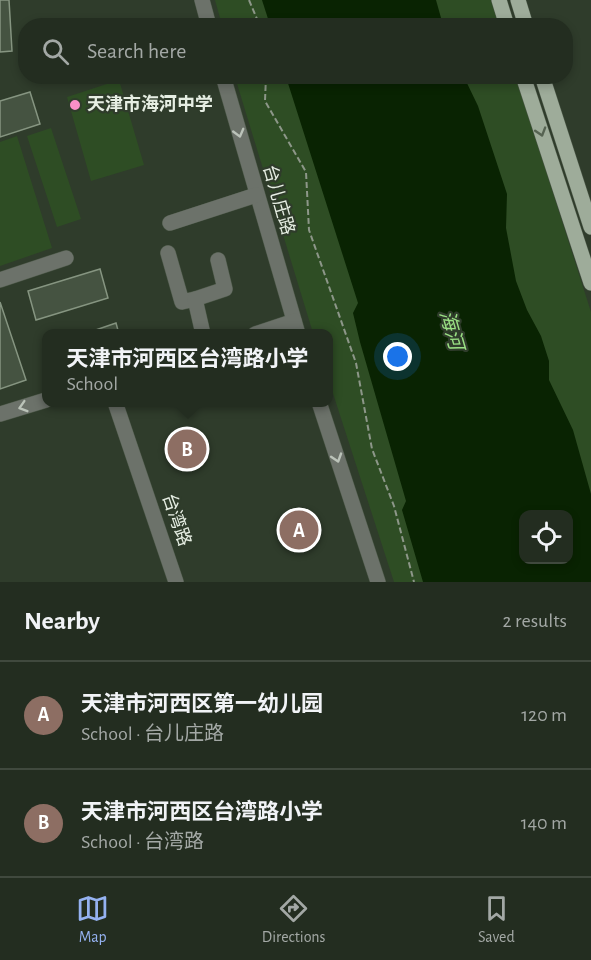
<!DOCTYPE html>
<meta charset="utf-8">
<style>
:root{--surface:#232d20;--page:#2b3529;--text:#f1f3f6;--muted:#a3a8a5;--line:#40493e;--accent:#95b2f1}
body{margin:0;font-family:"Alegreya Sans","Noto Sans SC",sans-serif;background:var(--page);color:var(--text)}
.controls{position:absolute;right:18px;bottom:18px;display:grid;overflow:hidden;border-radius:12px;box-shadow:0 3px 9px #0003}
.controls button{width:54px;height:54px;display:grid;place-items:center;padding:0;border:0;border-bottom:2px solid var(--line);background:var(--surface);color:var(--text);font:30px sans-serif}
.you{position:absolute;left:398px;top:357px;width:21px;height:21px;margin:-15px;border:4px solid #fff;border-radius:50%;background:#1a73e8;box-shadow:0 0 0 9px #1a73e833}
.badge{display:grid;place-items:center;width:39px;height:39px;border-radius:50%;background:var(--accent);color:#fff;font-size:20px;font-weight:700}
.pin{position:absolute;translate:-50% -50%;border:3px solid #fff;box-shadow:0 2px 6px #0006}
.popup{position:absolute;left:42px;top:329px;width:291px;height:78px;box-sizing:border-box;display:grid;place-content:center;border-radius:12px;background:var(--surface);filter:drop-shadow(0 2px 4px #0005);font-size:20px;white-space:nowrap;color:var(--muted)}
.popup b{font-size:22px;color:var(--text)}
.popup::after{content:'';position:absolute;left:50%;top:100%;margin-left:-12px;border:12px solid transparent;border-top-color:var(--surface)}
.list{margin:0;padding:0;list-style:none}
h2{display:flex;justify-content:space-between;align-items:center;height:78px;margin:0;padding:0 24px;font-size:26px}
h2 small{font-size:20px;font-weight:400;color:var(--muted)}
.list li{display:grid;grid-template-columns:39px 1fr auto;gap:18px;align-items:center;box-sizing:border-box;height:108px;padding:0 24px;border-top:2px solid var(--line)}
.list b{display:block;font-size:22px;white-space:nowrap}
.list p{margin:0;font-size:20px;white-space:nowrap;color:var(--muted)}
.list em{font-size:20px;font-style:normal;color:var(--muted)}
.icon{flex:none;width:33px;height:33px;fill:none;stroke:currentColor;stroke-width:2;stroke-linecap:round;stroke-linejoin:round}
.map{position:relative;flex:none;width:591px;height:582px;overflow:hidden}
.search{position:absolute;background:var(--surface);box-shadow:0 3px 9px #0003;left:18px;right:18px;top:18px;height:66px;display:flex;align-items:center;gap:15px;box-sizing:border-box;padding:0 21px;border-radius:24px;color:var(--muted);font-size:22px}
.sheet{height:294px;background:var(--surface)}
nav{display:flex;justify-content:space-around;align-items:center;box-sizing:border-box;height:84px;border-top:2px solid var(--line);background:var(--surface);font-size:16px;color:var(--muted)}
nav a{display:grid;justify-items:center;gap:3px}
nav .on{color:var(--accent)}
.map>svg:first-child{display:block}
.green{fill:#2e4d24;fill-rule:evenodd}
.water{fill:#092302;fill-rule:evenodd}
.building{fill:#455341;stroke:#869581;stroke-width:1.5}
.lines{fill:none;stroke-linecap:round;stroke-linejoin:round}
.minor-casing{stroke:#4c5848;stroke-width:16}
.major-casing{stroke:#4c5848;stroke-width:16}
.path{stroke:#8d9789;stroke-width:2;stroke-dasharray:6 3;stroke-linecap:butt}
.minor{stroke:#6c726a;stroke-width:15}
.major{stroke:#9eac9a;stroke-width:15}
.oneway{stroke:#566352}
.oneway2{stroke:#bbc3b9}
.poi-dot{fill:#fa8fc7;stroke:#2f3c2b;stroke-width:2}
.labels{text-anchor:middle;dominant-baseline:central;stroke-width:4.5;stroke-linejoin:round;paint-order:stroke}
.poi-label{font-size:18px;font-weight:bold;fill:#e6eee3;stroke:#2f3c2b;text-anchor:start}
.street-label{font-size:18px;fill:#e6eee3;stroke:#2f3c2b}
.water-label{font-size:20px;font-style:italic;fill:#9ae084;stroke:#2f3c2b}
</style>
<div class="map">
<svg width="591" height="582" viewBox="0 0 591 582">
<rect width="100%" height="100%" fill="#2f3c2b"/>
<!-- green -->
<g class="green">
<path d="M215,0h276l8,25h-277z"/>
<path d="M235,77h281l75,235v270h-197l-66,-204v-44l-15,-1zM524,514h44v46h-44z"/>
<path d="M119,80l25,85 -53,16 -24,-84z"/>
<path d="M51,128l30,91 -24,8 -30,-91z"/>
<path d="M17,136l35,112 -52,18v-124z"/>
</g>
<!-- water -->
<g class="water">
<path d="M262,0h174l7,25h-173z"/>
<path d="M286,77h178l14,29 29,88 -1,34 10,53 11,29 14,26 8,25v19l24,50 18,64v88h-168l-21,-72 4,-9 -46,-159 -7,-29 5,-10zM524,514h44v46h-44z"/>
</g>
<!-- building -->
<g class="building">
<path d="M0,0h9l3,51 -12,1z"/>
<path d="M30,92l10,32 -40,13v-36z"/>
<path d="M100,269l8,29 -72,22 -8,-29z"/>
<path d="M0,302l26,78 -26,9z"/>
<path d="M116,323l3,11h-35z"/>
</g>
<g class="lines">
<defs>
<g id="minor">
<path d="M202,0l7,26"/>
<path d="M223,76l75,258"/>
<path d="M170,223l86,-28"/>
<path d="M168,253l14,49 13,-3"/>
<path d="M0,280l66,-22"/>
<path d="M203,334l-8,-35 30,-10 -7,-29"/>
<path d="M255,334l39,-13"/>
<path d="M115,402l61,180"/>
<path d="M319,402l59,180"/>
<path d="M0,414l46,-14"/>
</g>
<g id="major">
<path d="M499,0l8,26"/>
<path d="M518,0l8,26"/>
<path d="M523,76l68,207"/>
<path d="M542,76l49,151"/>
</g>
</defs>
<!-- minor casing -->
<use href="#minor" class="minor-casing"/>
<!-- major casing -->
<use href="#major" class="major-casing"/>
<!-- path -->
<g class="path">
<path d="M249,0l11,26"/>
<path d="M266,76l-1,25 41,71 3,58 47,133 16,86 22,57 20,76"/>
</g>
<!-- minor -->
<use href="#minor" class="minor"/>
<!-- major -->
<use href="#major" class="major"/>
</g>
<!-- one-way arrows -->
<defs><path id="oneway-chevron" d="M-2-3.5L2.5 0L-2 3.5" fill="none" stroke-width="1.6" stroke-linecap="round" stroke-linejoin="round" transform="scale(1.5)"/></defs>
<use class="oneway" href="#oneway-chevron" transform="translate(541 132) rotate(73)"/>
<g class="oneway2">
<use href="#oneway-chevron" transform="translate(239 133) rotate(75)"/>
<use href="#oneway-chevron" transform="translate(23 407) rotate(163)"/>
<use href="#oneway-chevron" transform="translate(337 458) rotate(72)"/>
</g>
<!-- markers -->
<circle class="poi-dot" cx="75" cy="105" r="6"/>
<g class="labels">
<!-- poi labels -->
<g class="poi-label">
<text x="87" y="105">天津市海河中学</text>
</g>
<!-- street labels -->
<g class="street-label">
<text transform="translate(278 200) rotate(74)">台儿庄路</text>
<text transform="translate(176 520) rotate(71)">台湾路</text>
</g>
<!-- water labels -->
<g class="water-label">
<text transform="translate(451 330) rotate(74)">海河</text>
</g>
</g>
</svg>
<div class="controls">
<button><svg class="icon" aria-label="locate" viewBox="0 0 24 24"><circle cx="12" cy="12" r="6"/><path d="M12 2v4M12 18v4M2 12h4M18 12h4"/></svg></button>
</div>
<div class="you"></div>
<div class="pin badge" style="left:299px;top:530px;background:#8d6e63">A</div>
<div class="pin badge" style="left:187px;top:449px;background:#8d6e63">B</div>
<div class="popup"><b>天津市河西区台湾路小学</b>School</div>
<div class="search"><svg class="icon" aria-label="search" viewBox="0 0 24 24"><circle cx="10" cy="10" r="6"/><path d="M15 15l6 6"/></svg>Search here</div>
</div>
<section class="sheet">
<h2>Nearby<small>2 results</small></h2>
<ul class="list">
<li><span class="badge" style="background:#8d6e63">A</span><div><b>天津市河西区第一幼儿园</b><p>School · 台儿庄路</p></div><em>120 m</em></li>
<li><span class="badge" style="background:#8d6e63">B</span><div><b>天津市河西区台湾路小学</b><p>School · 台湾路</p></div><em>140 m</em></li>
</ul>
</section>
<nav>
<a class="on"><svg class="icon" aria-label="map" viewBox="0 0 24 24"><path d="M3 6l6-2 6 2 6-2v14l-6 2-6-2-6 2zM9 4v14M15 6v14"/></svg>Map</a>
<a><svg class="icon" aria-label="directions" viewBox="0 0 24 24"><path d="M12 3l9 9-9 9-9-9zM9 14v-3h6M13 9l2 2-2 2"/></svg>Directions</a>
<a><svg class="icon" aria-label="saved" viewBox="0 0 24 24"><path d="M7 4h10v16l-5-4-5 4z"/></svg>Saved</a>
</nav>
